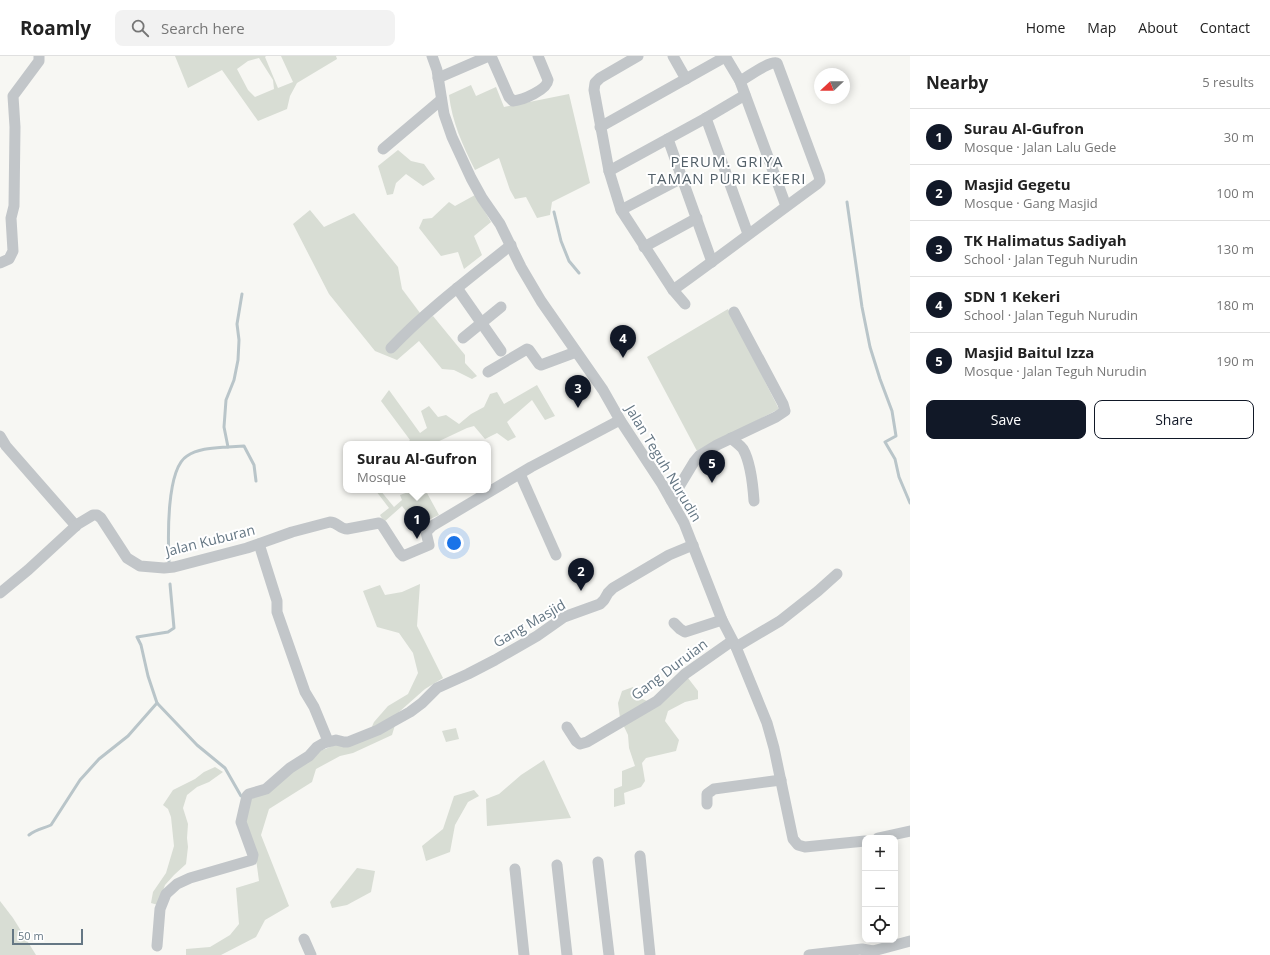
<!DOCTYPE html>
<meta charset="utf-8">
<style>
:root{--surface:#fff;--page:#f2f2f2;--text:#222;--muted:#767676;--line:#e0e0e0;--accent:#111827}
body{margin:0;font-family:"Open Sans",sans-serif;background:var(--page);color:var(--text)}
.controls{position:absolute;right:12px;bottom:12px;display:grid;overflow:hidden;border-radius:8px;box-shadow:0 2px 10px #0003}
.controls button{width:36px;height:36px;display:grid;place-items:center;padding:0;border:0;border-bottom:1px solid var(--line);background:var(--surface);color:var(--text);font:20px sans-serif}
.compass{position:absolute;left:814px;top:12px;width:36px;height:36px;border-radius:50%;background:var(--surface);box-shadow:0 2px 10px #0003;rotate:248deg}
.scale{position:absolute;left:12px;bottom:10px;width:71px;box-sizing:border-box;padding-left:4px;border:2px solid #657784;border-top:0;font-size:11px;line-height:14px;white-space:nowrap;color:#657784;-webkit-text-stroke:3px #fff;paint-order:stroke}
.you{position:absolute;left:454px;top:487px;width:14px;height:14px;margin:-10px;border:3px solid #fff;border-radius:50%;background:#1a73e8;box-shadow:0 0 0 6px #1a73e833}
.badge{display:grid;place-items:center;width:26px;height:26px;border-radius:50%;background:var(--accent);color:#fff;font-size:13px;font-weight:700}
.pin{position:absolute;translate:-50% -33px;filter:drop-shadow(0 1px 2px #0008)}
.pin::after{content:'';position:absolute;top:21px;width:14px;height:12px;background:inherit;clip-path:polygon(0 0,100% 0,50% 100%)}
.popup{position:absolute;left:343px;top:385px;width:148px;height:52px;box-sizing:border-box;display:grid;place-content:center;border-radius:8px;background:var(--surface);filter:drop-shadow(0 1px 3px #0005);font-size:13px;white-space:nowrap;color:var(--muted)}
.popup b{font-size:15px;color:var(--text)}
.popup::after{content:'';position:absolute;left:50%;top:100%;margin-left:-8px;border:8px solid transparent;border-top-color:var(--surface)}
.list{margin:0;padding:0;list-style:none}
h2{display:flex;justify-content:space-between;align-items:center;height:52px;margin:0;padding:0 16px;font-size:17px}
h2 small{font-size:13px;font-weight:400;color:var(--muted)}
.list li{display:grid;grid-template-columns:26px 1fr auto;gap:12px;align-items:center;box-sizing:border-box;height:56px;padding:0 16px;border-top:1px solid var(--line)}
.list b{display:block;font-size:15px;white-space:nowrap}
.list p{margin:0;font-size:13px;white-space:nowrap;color:var(--muted)}
.list em{font-size:13px;font-style:normal;color:var(--muted)}
.actions{display:flex;gap:8px;padding:12px 16px}
.actions a{flex:1;padding:9px 0;border:1px solid var(--accent);border-radius:8px;text-align:center;font-size:14px;color:var(--accent)}
.actions .main{background:var(--accent);color:#fff}
.icon{flex:none;width:22px;height:22px;fill:none;stroke:currentColor;stroke-width:2;stroke-linecap:round;stroke-linejoin:round}
.map{position:relative;flex:none;width:910px;height:899px;overflow:hidden}
header{display:flex;align-items:center;gap:24px;box-sizing:border-box;height:56px;padding:0 20px;background:var(--surface);border-bottom:1px solid var(--line)}
header strong{font-size:19px}
nav{display:flex;gap:22px;margin-inline-start:auto;font-size:14px}
.search{width:280px;height:36px;background:var(--page);display:flex;align-items:center;gap:10px;box-sizing:border-box;padding:0 14px;border-radius:8px;color:var(--muted);font-size:15px}
main{display:flex}
aside{flex:1;background:var(--surface)}
.map>svg:first-child{display:block}
.green{fill:#d8ddd4;fill-rule:evenodd}
.lines{fill:none;stroke-linecap:round;stroke-linejoin:round}
.stream{stroke:#b9c5c9;stroke-width:3}
.minor{stroke:#c2c6c9;stroke-width:11}
.labels{text-anchor:middle;dominant-baseline:central;stroke-width:4;stroke-linejoin:round;paint-order:stroke}
.street-label{font-size:14px;fill:#657784;stroke:#fff}
.neighbourhood-label{font-size:15px;letter-spacing:1px;fill:#536069;stroke:#fff}
</style>
<header>
<strong>Roamly</strong>
<div class="search"><svg class="icon" aria-label="search" viewBox="0 0 24 24"><circle cx="10" cy="10" r="6"/><path d="M15 15l6 6"/></svg>Search here</div>
<nav><a>Home</a><a>Map</a><a>About</a><a>Contact</a></nav>
</header>
<main>
<div class="map">
<svg width="910" height="899" viewBox="0 0 910 899">
<rect width="100%" height="100%" fill="#f7f7f3"/>
<!-- green -->
<g class="green">
<path d="M175,0h91l-1,1 13,31 15,-6 -12,-26h55l1,3 -40,24 -7,13 -3,13 -29,12 -36,-51 -34,18zM259,2l14,22 1,9 -19,8 -7,-7 -11,-21 11,-8z"/>
<path d="M471,29l5,11 20,-9 8,20 65,-13 21,89 -38,19 -2,13 -13,3 -11,-21 -11,2 -5,-9 -11,-32 -24,12c-12,-24 -23,-48 -26,-75z"/>
<path d="M398,94l13,11 13,3 11,15 -12,7 -17,-12 -10,9 -3,11 -6,1 -9,-29z"/>
<path d="M475,139l16,27 -17,14 8,19 -18,14 -6,-17 -17,4 -22,-28 4,-9 9,-1 17,-16 6,4z"/>
<path d="M310,154l14,17 30,-14 44,54 4,22 24,32 7,-5 32,39v8l12,13 -5,3 -18,-9 -12,-1 -23,-28 -22,19 -22,-9 -46,-57 -36,-70z"/>
<path d="M728,253l51,100 -82,42 -50,-94z"/>
<path d="M537,329l18,31 -10,4 -13,-20 -25,22 9,15 -8,4 -11,-8 -12,6 -11,-13 -7,2 -34,16h-27l4,-4 -29,-39 8,-11 31,43 7,-5 -6,-17 8,-5 9,11 8,-2 13,9 12,-10 13,-7 6,-13 7,-2 7,12z"/>
<path d="M377,434h3l14,17 8,-7 -2,-5 8,-3 9,5 10,-4 12,22 -13,6 -9,-10 -8,4 -7,-9 -18,16 -4,-7 9,-7 -13,-17z"/>
<path d="M420,528l-3,42 26,52 -18,11 -26,23 -7,23 -39,18 -13,3 -24,13 -4,13 -43,27 -8,26 28,71 -24,14 -9,17 -35,18h-35v-6l24,-2 20,-12 9,-11 -3,-36 23,-7 -3,-22 -12,-37 7,-26 69,-45 15,-6 32,-7 7,-16 14,-16 20,-12 10,-21 -5,-20 -14,-20 -22,-6 -14,-36 17,-6 5,10 17,-3z"/>
<path d="M688,622l10,13v8l-13,3 -17,9 -3,10 14,19 -3,11 -30,7 -4,5 3,18 -4,6 -17,6 1,11 -11,3v-18l8,-3v-15l13,-5 -6,-18 -1,-13 -8,-17 -2,-15 4,-12 11,-4 7,11 19,8 16,-16z"/>
<path d="M456,672l3,11 -13,3 -4,-11z"/>
<path d="M544,704l27,58 -84,8 -1,-27 13,-5 22,-19z"/>
<path d="M215,711l8,5 -14,10 -12,5 -10,8 -4,13 5,16 -1,14 1,9 -2,17 -12,11 -9,10 -7,20 -7,-2 2,-11 13,-19 8,-27 -3,-29 -3,-8 -5,-4 10,-15 22,-11 9,-7z"/>
<path d="M474,734l5,6 -11,6 -13,23 -5,27 -24,9 -4,-15 21,-17 11,-33z"/>
<path d="M357,812l18,3 -4,21 -24,13 -15,3 -2,-6z"/>
<path d="M0,845l13,17 23,37h-36z"/>
</g>
<g class="lines">
<!-- stream -->
<g class="stream">
<path d="M847,146l15,105 8,40 10,32 12,32 4,25 -11,6 10,17 4,18 11,26"/>
<path d="M554,156l7,29 8,20 10,12"/>
<path d="M242,238l-5,30 2,16 -1,20 -4,20 -8,20 -2,27 4,20 16,-1 10,19 2,16"/>
<path d="M169,506c-1,-23 -3,-93 18,-106 12,-8 28,-8 41,-9"/>
<path d="M170,528l4,44 -6,4 -31,5 4,8 7,31 9,27 40,42 28,23 16,28"/>
<path d="M29,779c8,-6 13,-6 22,-10l29,-45 19,-21 29,-23 29,-33"/>
</g>
<!-- minor -->
<g class="minor">
<path d="M432,0l5,14 7,44 8,23 19,41 11,20 18,26 21,43 20,34 62,89 17,30 42,64 22,39 38,97 14,27 31,76 7,25 19,91 5,6 7,2 60,-6"/>
<path d="M491,0l18,41 4,4c10,-1 34,-11 35,-21l-10,-24"/>
<path d="M638,0l-38,22 -5,5 -1,7 15,81 12,39 52,80 12,14"/>
<path d="M673,0l13,23"/>
<path d="M725,0l15,25 46,125"/>
<path d="M438,22l51,-22"/>
<path d="M706,62l42,116"/>
<path d="M600,71l125,-70"/>
<path d="M668,83l44,123"/>
<path d="M383,93l58,-49"/>
<path d="M609,115l97,-53 39,-23"/>
<path d="M621,154l61,-32"/>
<path d="M644,191l53,-29"/>
<path d="M0,207l9,-4 4,-8 -2,-33 3,-12 1,-79 -2,-31 26,-35v-5"/>
<path d="M457,232l44,63"/>
<path d="M673,234c49,-35 96,-71 144,-106l3,-3 -1,-5 -42,-113c-8,-2 -29,14 -37,18"/>
<path d="M463,282l38,-31"/>
<path d="M391,292c36,-38 79,-70 120,-103"/>
<path d="M488,316l39,-23 2,1 10,14 2,1 35,-13"/>
<path d="M0,380l6,10 70,80"/>
<path d="M731,382c4,4 9,7 12,11 8,14 10,37 11,52"/>
<path d="M520,418l36,81"/>
<path d="M671,444l23,-38 5,-6 18,-11 59,-28 9,-6 -2,-7 -49,-92"/>
<path d="M259,488l18,57v11l28,80 9,15 14,34"/>
<path d="M0,537l28,-23 50,-46 15,-9h4l4,3 26,40 13,8 24,2 10,-1 73,-19 45,-16 38,-10c7,0 10,7 17,7l32,-6 3,2 18,28 3,3 26,-11 -3,-13 6,-6 99,-59 89,-47"/>
<path d="M674,567l6,6 5,3 37,-12"/>
<path d="M736,591l44,-26 38,-30 19,-17"/>
<path d="M567,671l9,14 4,3 7,-2 70,-41 28,-27 47,-33"/>
<path d="M707,748v-10l7,-5 67,-9"/>
<path d="M878,782l32,-7"/>
<path d="M640,800l10,99"/>
<path d="M598,806l11,93"/>
<path d="M557,809l10,90"/>
<path d="M515,813l9,86"/>
<path d="M304,883l7,16"/>
<path d="M157,890l3,-37 6,-15 11,-10 13,-6 62,-18 1,-5 -12,-33 6,-26 2,-2 17,-5 24,-21 19,-12 8,-9 7,-4 12,-3 8,2h4l30,-12 14,-8 18,-10 12,-9 15,-15 31,-14 27,-14 42,-24 27,-19 36,-13 4,-4 4,-7 5,-5 56,-33 24,-10"/>
<path d="M809,899l53,-6 11,2"/>
<path d="M866,899l7,-4 37,-10"/>
</g>
</g>
<g class="labels">
<!-- street labels -->
<g class="street-label">
<text transform="translate(664 407) rotate(59)">Jalan Teguh Nurudin</text>
<text transform="translate(210 484) rotate(-14)">Jalan Kuburan</text>
<text transform="translate(529 567) rotate(-30)">Gang Masjid</text>
<text transform="translate(669 613) rotate(-37)">Gang Duruian</text>
</g>
<!-- neighbourhood labels -->
<g class="neighbourhood-label">
<text x="727" y="105">PERUM. GRIYA<tspan x="727" dy="17">TAMAN PURI KEKERI</tspan></text>
</g>
</g>
</svg>
<div class="controls">
<button>+</button>
<button>−</button>
<button><svg class="icon" aria-label="locate" viewBox="0 0 24 24"><circle cx="12" cy="12" r="6"/><path d="M12 2v4M12 18v4M2 12h4M18 12h4"/></svg></button>
</div>
<svg class="compass" viewBox="-18 -18 36 36"><path d="M0-13l5 13h-10z" fill="#e53935"/><path d="M0 13l5-13h-10z" fill="#767676"/></svg>
<div class="scale">50 m</div>
<div class="you"></div>
<div class="pin badge" style="left:417px;top:483px">1</div>
<div class="popup"><b>Surau Al-Gufron</b>Mosque</div>
<div class="pin badge" style="left:581px;top:535px">2</div>
<div class="pin badge" style="left:578px;top:352px">3</div>
<div class="pin badge" style="left:623px;top:302px">4</div>
<div class="pin badge" style="left:712px;top:427px">5</div>
</div>
<aside>
<h2>Nearby<small>5 results</small></h2>
<ul class="list">
<li><span class="badge">1</span><div><b>Surau Al-Gufron</b><p>Mosque · Jalan Lalu Gede</p></div><em>30 m</em></li>
<li><span class="badge">2</span><div><b>Masjid Gegetu</b><p>Mosque · Gang Masjid</p></div><em>100 m</em></li>
<li><span class="badge">3</span><div><b>TK Halimatus Sadiyah</b><p>School · Jalan Teguh Nurudin</p></div><em>130 m</em></li>
<li><span class="badge">4</span><div><b>SDN 1 Kekeri</b><p>School · Jalan Teguh Nurudin</p></div><em>180 m</em></li>
<li><span class="badge">5</span><div><b>Masjid Baitul Izza</b><p>Mosque · Jalan Teguh Nurudin</p></div><em>190 m</em></li>
</ul>
<div class="actions"><a class="main">Save</a><a>Share</a></div>
</aside>
</main>
